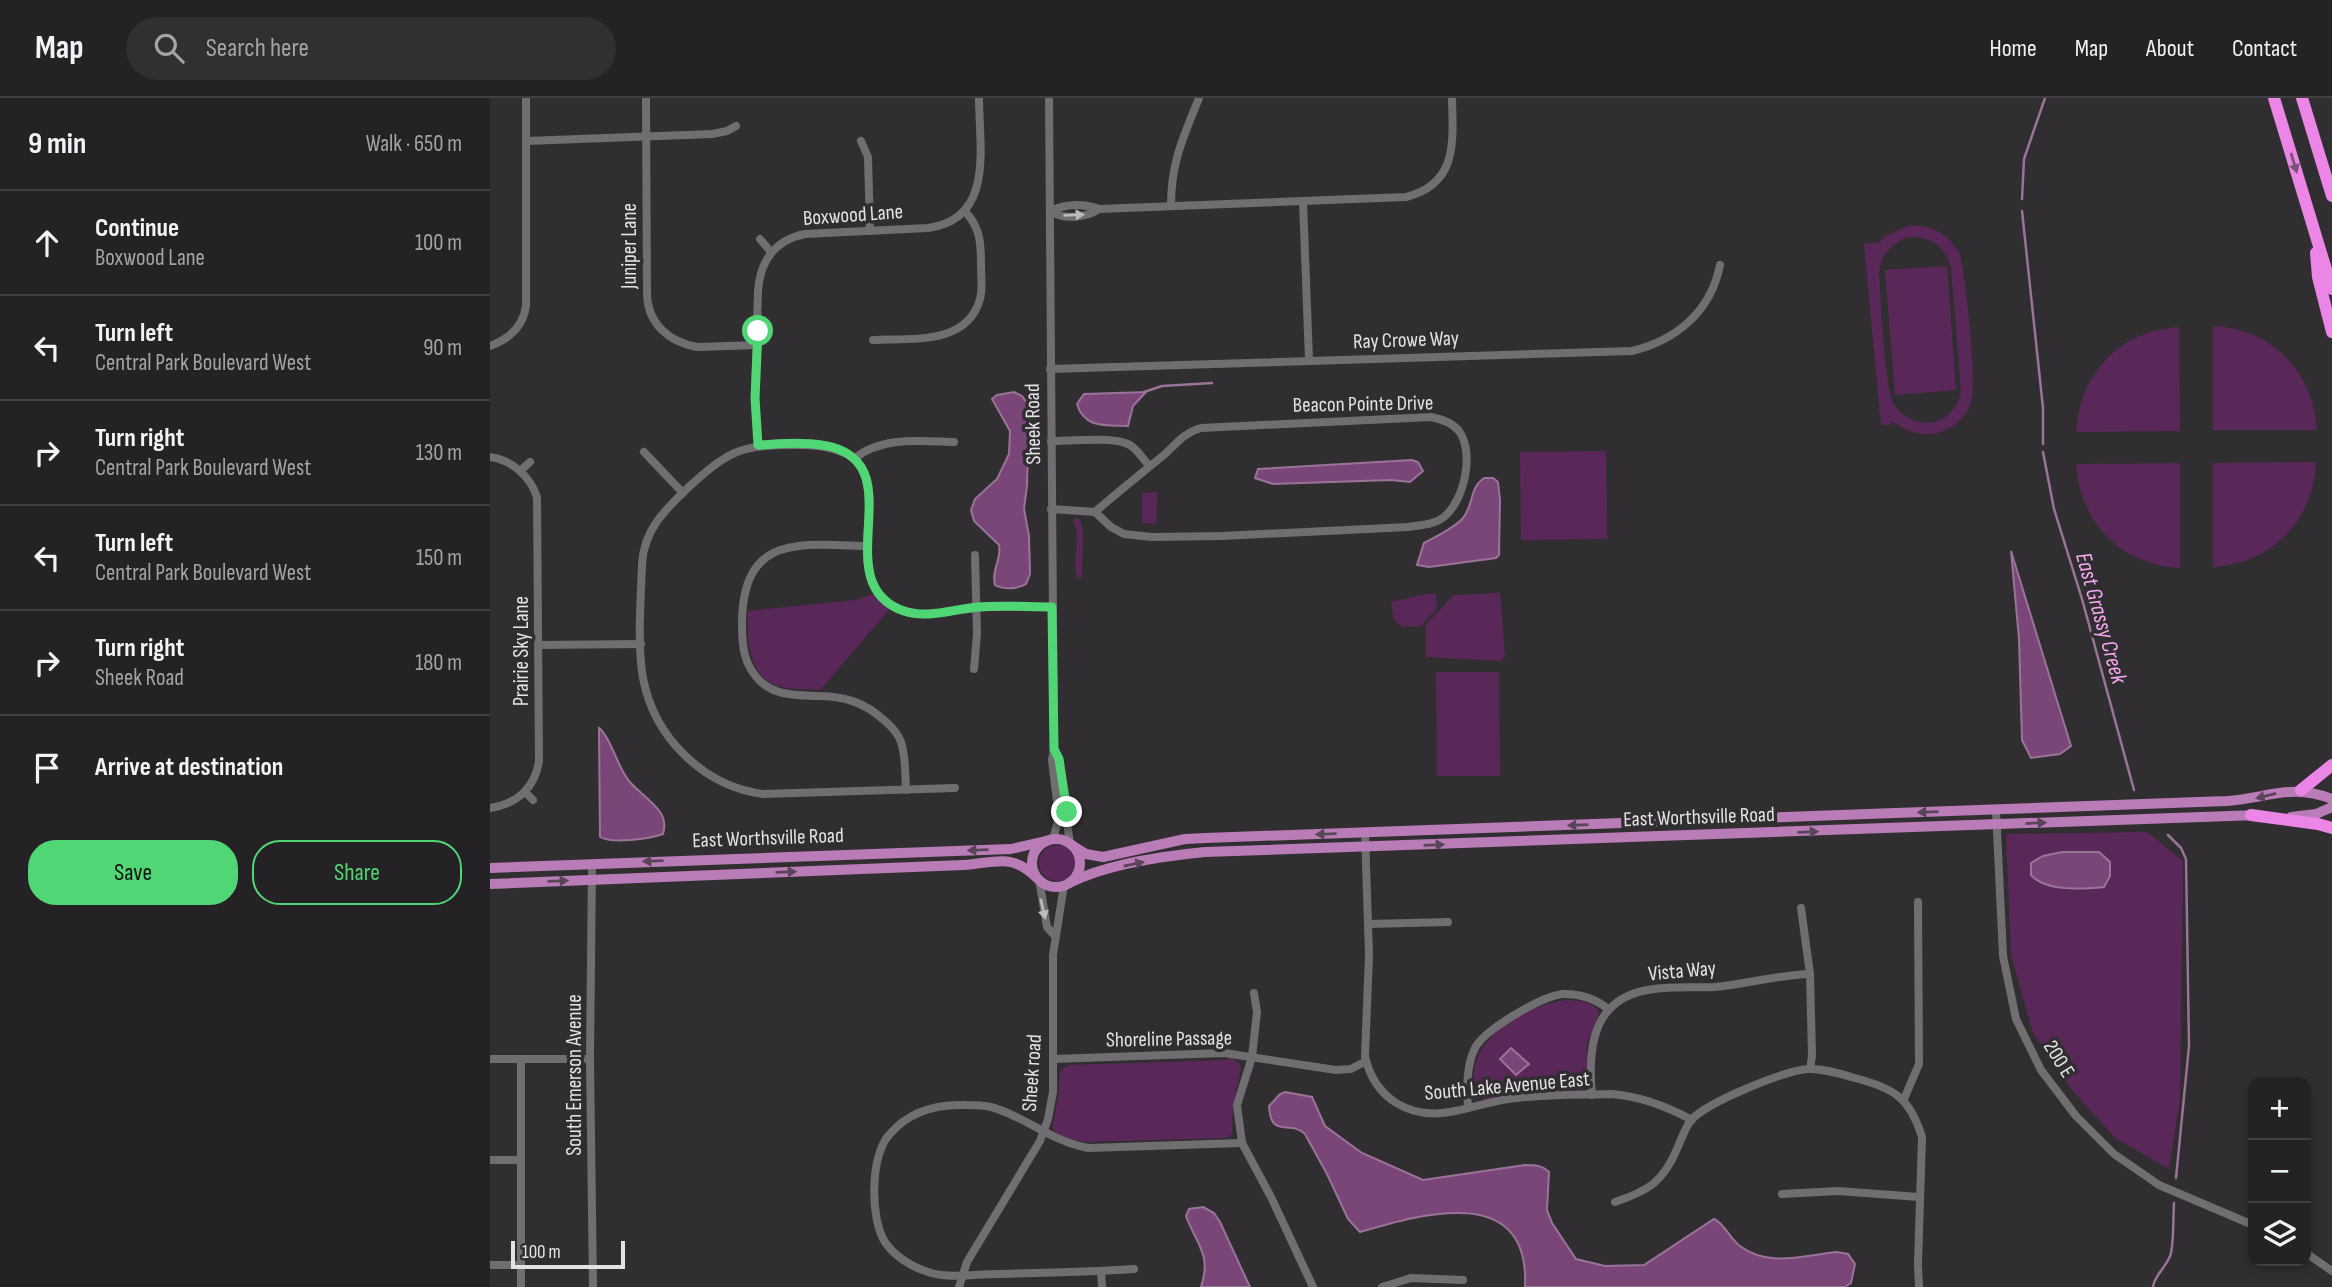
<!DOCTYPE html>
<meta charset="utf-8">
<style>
:root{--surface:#242224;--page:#302f31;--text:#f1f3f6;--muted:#a3a4a6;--line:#413f41;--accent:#50d674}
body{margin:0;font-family:"Sofia Sans Condensed",sans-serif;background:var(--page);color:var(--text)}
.controls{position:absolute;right:21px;bottom:21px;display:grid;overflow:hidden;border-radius:14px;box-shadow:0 4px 10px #0003}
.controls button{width:63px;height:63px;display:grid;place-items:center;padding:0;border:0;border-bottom:2px solid var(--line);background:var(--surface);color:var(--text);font:35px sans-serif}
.scale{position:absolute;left:21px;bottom:18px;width:114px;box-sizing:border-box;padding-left:7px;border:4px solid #e4e3e4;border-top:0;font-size:19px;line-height:24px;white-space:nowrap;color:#e4e3e4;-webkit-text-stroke:5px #302e30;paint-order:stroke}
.stop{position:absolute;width:21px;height:21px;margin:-16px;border:5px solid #50d674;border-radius:50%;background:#fff}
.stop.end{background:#50d674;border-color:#fff;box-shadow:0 2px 7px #0008}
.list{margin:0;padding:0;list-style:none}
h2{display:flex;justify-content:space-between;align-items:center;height:91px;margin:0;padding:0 28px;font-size:30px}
h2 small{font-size:23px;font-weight:400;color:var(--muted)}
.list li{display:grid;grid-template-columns:46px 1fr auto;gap:21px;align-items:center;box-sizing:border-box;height:105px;padding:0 28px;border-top:2px solid var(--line)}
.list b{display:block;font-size:26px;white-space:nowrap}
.list p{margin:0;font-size:23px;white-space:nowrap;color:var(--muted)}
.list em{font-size:23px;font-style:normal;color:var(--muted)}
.actions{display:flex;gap:14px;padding:21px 28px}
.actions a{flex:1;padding:16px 0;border:2px solid var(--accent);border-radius:28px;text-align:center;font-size:24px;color:var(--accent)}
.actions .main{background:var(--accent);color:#111}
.icon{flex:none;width:38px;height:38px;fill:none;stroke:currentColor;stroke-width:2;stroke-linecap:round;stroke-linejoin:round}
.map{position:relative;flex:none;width:1842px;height:1189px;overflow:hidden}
header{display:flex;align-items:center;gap:42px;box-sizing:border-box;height:98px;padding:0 35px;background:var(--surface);border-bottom:2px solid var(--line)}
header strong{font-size:33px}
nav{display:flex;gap:38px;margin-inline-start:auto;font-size:24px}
.search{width:490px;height:63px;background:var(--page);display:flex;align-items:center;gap:18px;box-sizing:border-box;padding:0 24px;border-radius:38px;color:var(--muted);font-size:26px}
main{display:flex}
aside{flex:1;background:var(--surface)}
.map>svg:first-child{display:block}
.green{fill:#5a2858;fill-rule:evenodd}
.water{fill:#7a4577;stroke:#9a7498;stroke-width:2}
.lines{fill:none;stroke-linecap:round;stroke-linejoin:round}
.stream{stroke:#9a7498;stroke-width:2.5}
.minor{stroke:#716e71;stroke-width:8}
.major{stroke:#ba7cb7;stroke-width:10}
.highway{stroke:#eb85e6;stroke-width:12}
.oneway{fill:#7b5179}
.oneway2{fill:#bcbabc}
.oneway3{fill:#594558}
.route{stroke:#50d674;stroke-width:9}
.labels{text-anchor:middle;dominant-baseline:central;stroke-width:7;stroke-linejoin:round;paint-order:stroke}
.street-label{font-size:21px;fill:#e4e3e4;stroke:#302e30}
.water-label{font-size:23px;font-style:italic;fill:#f6a7f0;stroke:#302e30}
</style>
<header>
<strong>Map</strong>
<div class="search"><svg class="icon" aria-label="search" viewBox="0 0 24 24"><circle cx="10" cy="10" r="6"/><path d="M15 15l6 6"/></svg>Search here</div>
<nav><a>Home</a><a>Map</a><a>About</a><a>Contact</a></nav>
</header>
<main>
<aside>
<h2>9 min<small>Walk · 650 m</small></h2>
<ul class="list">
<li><svg class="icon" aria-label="ahead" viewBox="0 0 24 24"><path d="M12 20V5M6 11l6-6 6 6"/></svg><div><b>Continue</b><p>Boxwood Lane</p></div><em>100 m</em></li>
<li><svg class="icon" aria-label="left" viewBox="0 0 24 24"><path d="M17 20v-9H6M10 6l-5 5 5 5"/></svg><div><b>Turn left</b><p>Central Park Boulevard West</p></div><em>90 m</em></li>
<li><svg class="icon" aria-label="right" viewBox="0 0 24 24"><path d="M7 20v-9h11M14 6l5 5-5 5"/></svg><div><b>Turn right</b><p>Central Park Boulevard West</p></div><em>130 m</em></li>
<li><svg class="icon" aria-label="left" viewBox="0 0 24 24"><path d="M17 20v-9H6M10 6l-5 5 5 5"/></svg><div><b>Turn left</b><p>Central Park Boulevard West</p></div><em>150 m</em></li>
<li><svg class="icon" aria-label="right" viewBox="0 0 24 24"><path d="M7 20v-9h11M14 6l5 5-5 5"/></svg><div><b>Turn right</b><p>Sheek Road</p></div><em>180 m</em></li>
<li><svg class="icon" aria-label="arrive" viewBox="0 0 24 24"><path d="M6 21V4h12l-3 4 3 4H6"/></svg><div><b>Arrive at destination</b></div></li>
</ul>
<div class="actions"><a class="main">Save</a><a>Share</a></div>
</aside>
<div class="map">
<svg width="1842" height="1189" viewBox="0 0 1842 1189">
<rect width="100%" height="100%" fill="#302e30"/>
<!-- green -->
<g class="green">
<path d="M1418,128c24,-2 41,8 52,29 6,25 17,125 11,147 -4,14 -16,25 -30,30 -19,6 -34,0 -50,-12v5h-10l-17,-181 12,-2 1,3 8,-9zM1419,139c22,-1 35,9 42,30l10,126c-4,14 -13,26 -28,29 -14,3 -30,-4 -38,-16 -11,-16 -14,-109 -16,-134 3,-18 12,-29 30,-35z"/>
<path d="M1457,168l9,124 -61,5 -10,-125z"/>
<path d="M1723,228c59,3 100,45 104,104h-104z"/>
<path d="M1689,229l1,104 -104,1c4,-59 44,-102 103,-105z"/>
<path d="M1116,353l1,88 -86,1 -1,-88z"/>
<path d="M1826,364c-3,59 -44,101 -103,105v-104z"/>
<path d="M1690,365v105c-59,-3 -100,-45 -104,-104z"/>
<path d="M667,394l-1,32 -14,-1v-30z"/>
<path d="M587,420l3,2 3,11 -1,45 -4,4c-7,-20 4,-39 -5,-60z"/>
<path d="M1010,495l5,63 -5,5 -74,-4v-33l28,-29z"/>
<path d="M383,496l16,16 -69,80c-11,-1 -23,0 -34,-2 -38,-6 -39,-46 -38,-77l108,-11z"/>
<path d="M936,496h10l1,14 -16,18 -18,1 -9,-7 -3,-18z"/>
<path d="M946,574h63l1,104h-63z"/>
<path d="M1657,734l36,29 -3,238 -11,70 -54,-31 -43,-48 -39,-57 -22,-78 -5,-121z"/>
<circle cx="567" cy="765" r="18"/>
<path d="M1076,902c13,1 27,0 33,13l-12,31v38l-4,8 -79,5 -19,5 -9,-4c-16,-54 45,-89 90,-96z"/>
<path d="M741,960l8,5 2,5 -8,37 -1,29 -5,4 -141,4c-12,-2 -27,-4 -34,-14l6,-30 2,-26 8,-7 157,-5z"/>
</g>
<!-- water -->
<g class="water">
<path d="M524,294l8,4 6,8 1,14 -2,68 -3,23 5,27 1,38 -4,10c-8,5 -23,6 -31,1 -4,-15 7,-26 4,-40l-25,-24 -3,-11 4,-11 22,-20 12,-25 1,-23 -18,-32 5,-4z"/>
<path d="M656,294l-13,14 -5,20c-21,-1 -44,3 -51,-22l7,-10z"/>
<path d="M922,362l6,2 5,9 -13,11 -19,-2 -118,4 -18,-6 3,-9z"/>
<path d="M994,380h9l5,4 2,18 -1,55 -3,3 -67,9 -12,-2 7,-22c13,-7 29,-14 39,-25 11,-13 6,-30 21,-40z"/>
<path d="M1521,453l60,195 -11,8 -29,4 -9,-18 -3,-101z"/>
<path d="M109,630c11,8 19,40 30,53 14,17 42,29 34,53 -14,5 -51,10 -63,3z"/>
<path d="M1572,754h37l11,10v14l-6,11c-21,2 -58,5 -73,-12v-12l12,-7z"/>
<path d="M1021,950l18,16 -13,11 -16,-16z"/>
<path d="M795,994l27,5 13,29 37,27 61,27 102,-15c10,0 17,0 24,7l-2,38 5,13 24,36 29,7 39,-1 70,-46c11,5 16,20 26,27 29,22 64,9 97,6l11,2 7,10 -4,19 -6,4h-320c5,-104 -101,-74 -165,-55l-12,-13 -21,-45 -22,-40c-16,-15 -34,6 -36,-28l11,-12z"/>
<path d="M713,1109l11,6 6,9 30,65h-49c11,-33 -5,-43 -15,-71l3,-7z"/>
</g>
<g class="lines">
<!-- stream -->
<g class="stream">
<path d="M1532,101l2,-40 21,-61"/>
<path d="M1532,113l21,197v36"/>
<path d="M654,294l18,-6 50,-3"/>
<path d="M1553,354l11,57 28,90 52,191"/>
<path d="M1678,737l13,13 5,11 3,187 -13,132"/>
<path d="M1663,1189c1,-12 15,-21 18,-34 3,-15 2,-34 3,-50"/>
</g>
<!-- minor -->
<g class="minor">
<path d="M156,0l1,196c1,30 22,48 50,53l61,-2"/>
<path d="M559,0l5,651 -2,11 7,58 -6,21"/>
<path d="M36,43l186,-7 15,-3 9,-5"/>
<path d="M371,43l7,16 2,74"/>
<path d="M813,103l6,159"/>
<path d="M681,108c0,-44 12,-68 28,-108"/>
<path d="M560,113c16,-7 32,-8 49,-2l307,-12c52,-13 47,-55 46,-99"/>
<path d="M560,113c13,9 36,7 49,-2"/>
<path d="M270,141l11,13"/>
<path d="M383,242c37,-2 94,6 107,-41 3,-10 1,-22 1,-33 0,-22 0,-37 -16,-55"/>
<path d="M0,248c19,-7 33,-19 36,-40v-208"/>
<path d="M560,271l582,-18c45,-11 79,-40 88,-86"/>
<path d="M561,343c19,0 64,-5 79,4 8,5 13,14 19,21"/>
<path d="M268,347l-3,-47 3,-107c2,-30 17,-51 47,-57l123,-6c67,-9 51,-81 51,-130"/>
<path d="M154,354l39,41"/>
<path d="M0,359c22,3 40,19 47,40l2,264c-4,27 -22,43 -49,47"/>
<path d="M364,361c26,-23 67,-18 100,-17"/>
<path d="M30,373l10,-9"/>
<path d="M561,411l44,3 16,15 13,7 28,3 70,-1 186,-9c12,-2 26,-2 36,-10 20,-16 31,-64 15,-86 -7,-9 -18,-12 -28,-14l-230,11c-17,5 -24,15 -36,26 -23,19 -47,38 -70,58"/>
<path d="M377,448c-68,-2 -124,-12 -125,77 0,22 1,42 19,59 16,14 36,13 56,14 28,0 47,6 68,25 7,6 13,12 16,21 5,15 4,32 5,48"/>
<path d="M49,547l102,-1"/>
<path d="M484,571l3,-35 -2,-79"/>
<path d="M564,651l5,10 11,86"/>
<path d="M465,690l-192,6c-60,-8 -109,-57 -120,-116 -6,-32 -2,-81 -1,-114 2,-36 25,-56 49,-79 40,-36 51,-40 105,-40 134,-1 30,112 94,159 29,20 66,4 98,3 22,-1 43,0 64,0"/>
<path d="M35,694l8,8"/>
<path d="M1506,712l7,146 13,63 25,51 35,46 38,38 45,31 94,40"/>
<path d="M875,734l4,123 -4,102c10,41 43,62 85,55 19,-3 38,-10 58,-13 34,-5 69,-4 103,-5 29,2 55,12 81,26"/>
<path d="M102,766l-2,195 3,228"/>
<path d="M549,781l8,48 8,9"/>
<path d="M1311,810l9,66 2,82 -2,13"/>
<path d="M878,826l80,-2"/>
<path d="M764,895l3,19 -5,45 -15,48 5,38 29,54 42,90"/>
<path d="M0,961h100"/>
<path d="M31,961v228"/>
<path d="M563,961l171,-6 112,17 15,-1 15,-8"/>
<path d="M1102,997c-5,-51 2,-99 62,-106 20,-3 40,-1 60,-2 32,-3 64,-12 96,-13"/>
<path d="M1414,1001l15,-35 -1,-162"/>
<path d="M978,1010c-1,-20 -2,-42 7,-60 10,-19 66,-51 87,-54 17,-1 34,5 46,15"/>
<path d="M0,1062h31"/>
<path d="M1292,1096l56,-3 81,6"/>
<path d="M1125,1104c33,-11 48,-20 62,-53 4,-9 8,-21 14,-29 17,-18 92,-49 117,-51 15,-1 32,5 47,9 39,10 55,20 67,59l-4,127 1,23"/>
<path d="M1816,1155l26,18"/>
<path d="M0,1167h31"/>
<path d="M644,1171c-45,3 -91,4 -137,5 -22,0 -49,5 -69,-2 -16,-5 -34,-16 -43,-30 -15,-23 -15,-86 4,-107 19,-23 47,-31 76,-30 8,0 18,0 26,2 34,9 59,34 97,41l154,-5"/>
<path d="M611,1173l1,16"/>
<path d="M469,1189l8,-25 73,-121 8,-22 5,-27v-137l11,-70"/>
<path d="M892,1189l29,-9 52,2"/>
</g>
<!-- major -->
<g class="major">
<path d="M1801,719l25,-3 16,-7"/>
<circle cx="566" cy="765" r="24"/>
<path d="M583,748l13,8 17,3 82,-18 21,-1 1021,-37c41,-3 64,-18 105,-2"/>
<path d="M0,770l521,-19 35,-8"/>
<path d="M579,785c38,-19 94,-27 136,-31l1053,-37"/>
<path d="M0,786l473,-19c33,-2 47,-13 74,13"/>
</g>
<!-- highway -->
<g class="highway">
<path d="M1784,0l58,191"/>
<path d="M1812,0l30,98"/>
<path d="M1826,155l2,24 14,55"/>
<path d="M1811,692l31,-25"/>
<path d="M1761,717l67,9 14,4"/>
</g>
</g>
<!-- one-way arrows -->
<defs><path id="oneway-solid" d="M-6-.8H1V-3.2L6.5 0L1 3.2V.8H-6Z" transform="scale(1.75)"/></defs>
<use class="oneway" href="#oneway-solid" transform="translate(1804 65) rotate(73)"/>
<g class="oneway2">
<use href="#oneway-solid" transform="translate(584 117) rotate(-2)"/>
<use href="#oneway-solid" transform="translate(553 811) rotate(77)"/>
</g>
<g class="oneway3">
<use href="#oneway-solid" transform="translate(1776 698) rotate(166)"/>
<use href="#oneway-solid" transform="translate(1438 714) rotate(178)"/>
<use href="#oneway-solid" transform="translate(1546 725) rotate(-3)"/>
<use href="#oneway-solid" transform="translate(1088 727) rotate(178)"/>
<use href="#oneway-solid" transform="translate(1318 734) rotate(-2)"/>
<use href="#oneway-solid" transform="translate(836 736) rotate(178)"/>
<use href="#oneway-solid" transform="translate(944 747) rotate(-2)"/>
<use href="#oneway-solid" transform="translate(488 752) rotate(178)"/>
<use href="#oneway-solid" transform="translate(163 763) rotate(178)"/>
<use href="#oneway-solid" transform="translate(644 766) rotate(-12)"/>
<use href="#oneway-solid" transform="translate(296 774) rotate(-2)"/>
<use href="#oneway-solid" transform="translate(68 783) rotate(-2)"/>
</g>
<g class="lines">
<!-- route -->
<path class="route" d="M268,233l-3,67 3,47c22,-1 52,-4 74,2 80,22 -7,137 72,164 24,8 49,-2 74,-4 24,-2 49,0 74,0l2,142 5,10 8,53"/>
</g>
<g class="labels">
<!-- street labels -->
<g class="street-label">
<text transform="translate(363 117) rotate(-4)">Boxwood Lane</text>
<text transform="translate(139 148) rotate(-90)">Juniper Lane</text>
<text transform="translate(916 242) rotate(-2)">Ray Crowe Way</text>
<text transform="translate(873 306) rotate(-1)">Beacon Pointe Drive</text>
<text transform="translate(543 326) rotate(-91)">Sheek Road</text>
<text transform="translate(31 553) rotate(-90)">Prairie Sky Lane</text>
<text transform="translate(1209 719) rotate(-2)">East Worthsville Road</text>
<text transform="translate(278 740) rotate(-2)">East Worthsville Road</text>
<text transform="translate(1192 873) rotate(-5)">Vista Way</text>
<text transform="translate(679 941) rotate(-1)">Shoreline Passage</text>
<text transform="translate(1569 961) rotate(58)">200 E</text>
<text transform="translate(542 975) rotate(-86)">Sheek road</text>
<text transform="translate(84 977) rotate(-90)">South Emerson Avenue</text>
<text transform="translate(1017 988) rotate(-5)">South Lake Avenue East</text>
</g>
<!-- water labels -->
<g class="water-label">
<text transform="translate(1611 520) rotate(74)">East Grassy Creek</text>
</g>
</g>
</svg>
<div class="controls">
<button>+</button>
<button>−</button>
<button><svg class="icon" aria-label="layers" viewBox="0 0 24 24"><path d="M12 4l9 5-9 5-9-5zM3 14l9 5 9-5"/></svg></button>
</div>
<div class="scale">100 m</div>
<div class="stop" style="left:268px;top:233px"></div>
<div class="stop end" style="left:577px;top:714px"></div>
</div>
</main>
